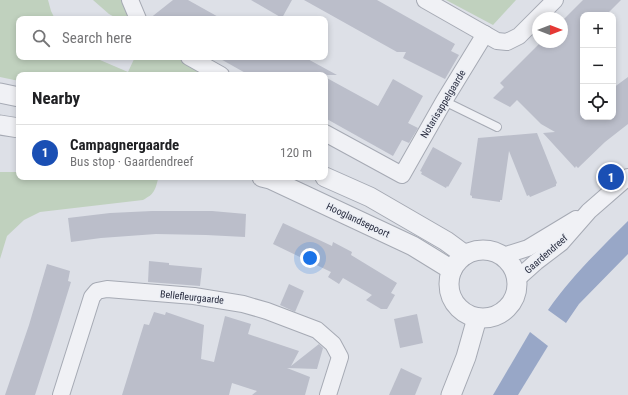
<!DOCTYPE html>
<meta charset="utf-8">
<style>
:root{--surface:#fff;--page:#f2f2f2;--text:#202124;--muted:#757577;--line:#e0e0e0;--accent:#0f766e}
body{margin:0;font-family:"Roboto Condensed",sans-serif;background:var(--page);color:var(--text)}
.controls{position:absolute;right:12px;top:12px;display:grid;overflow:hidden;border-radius:8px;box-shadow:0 2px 6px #0003}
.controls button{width:36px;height:36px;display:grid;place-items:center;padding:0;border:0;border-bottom:1px solid var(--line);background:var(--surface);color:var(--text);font:20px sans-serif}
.compass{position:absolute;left:532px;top:12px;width:36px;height:36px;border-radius:50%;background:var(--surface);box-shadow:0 2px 6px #0003;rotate:90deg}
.you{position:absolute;left:310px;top:258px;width:14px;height:14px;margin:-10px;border:3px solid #fff;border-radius:50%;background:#1a73e8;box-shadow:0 0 0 6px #1a73e833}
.badge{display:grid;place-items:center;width:26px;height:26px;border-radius:50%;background:var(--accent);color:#fff;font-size:13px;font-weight:700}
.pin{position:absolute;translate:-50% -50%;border:2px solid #fff;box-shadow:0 1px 4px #0006}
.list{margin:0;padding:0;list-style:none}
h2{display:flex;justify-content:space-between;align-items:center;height:52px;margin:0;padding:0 16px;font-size:17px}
h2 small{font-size:13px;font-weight:400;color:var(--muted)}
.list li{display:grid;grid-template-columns:26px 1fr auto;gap:12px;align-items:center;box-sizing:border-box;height:56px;padding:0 16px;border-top:1px solid var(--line)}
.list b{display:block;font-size:15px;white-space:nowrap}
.list p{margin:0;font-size:13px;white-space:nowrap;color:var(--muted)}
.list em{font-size:13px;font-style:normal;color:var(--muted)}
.icon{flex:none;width:22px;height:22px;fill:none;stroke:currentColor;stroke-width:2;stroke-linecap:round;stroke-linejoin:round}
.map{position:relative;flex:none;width:628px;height:395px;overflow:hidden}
.search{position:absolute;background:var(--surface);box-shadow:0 2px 6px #0003;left:16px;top:16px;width:312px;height:44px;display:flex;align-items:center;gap:10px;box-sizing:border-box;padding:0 14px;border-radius:8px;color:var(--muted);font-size:15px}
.panel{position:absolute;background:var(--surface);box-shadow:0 2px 6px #0003;left:16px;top:72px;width:312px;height:108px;border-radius:8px}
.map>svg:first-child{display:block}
.green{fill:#c0d1be}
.water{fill:#98a7c7}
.building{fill:#bbbeca}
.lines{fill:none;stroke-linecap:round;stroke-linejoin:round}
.service-casing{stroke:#a6aab4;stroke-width:10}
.minor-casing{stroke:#a6aab4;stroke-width:18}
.tertiary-casing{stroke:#a6aab4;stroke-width:21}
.service{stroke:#f0f1f5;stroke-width:8}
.minor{stroke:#f0f1f5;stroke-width:16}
.tertiary{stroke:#f0f1f5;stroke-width:19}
.labels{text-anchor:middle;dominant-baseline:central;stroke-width:3;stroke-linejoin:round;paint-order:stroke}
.street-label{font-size:10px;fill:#272b3e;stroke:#eceff5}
</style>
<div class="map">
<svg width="628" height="395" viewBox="0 0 628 395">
<rect width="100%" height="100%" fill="#dde0e7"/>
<!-- green -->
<g class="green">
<path d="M0,0h48l3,11 4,8h-36v38h74l35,15 7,-15h45l33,18h-194v6l-19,-4z"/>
<path d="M93,0h33l5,19h-13l-9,-5z"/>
<path d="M446,0h70l-23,25z"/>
<path d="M0,172h19v5h123l16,2c-3,12 -4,15 -15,21l-103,12 -16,8 -17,16 -7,23z"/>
</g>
<!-- water -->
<g class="water">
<path d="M628,221v33l-49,50 -13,19 -18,-13c23,-33 52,-61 80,-89z"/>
<path d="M530,332l18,14 -30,49h-25z"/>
</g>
<!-- building -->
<g class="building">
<path d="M173,0h15l34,19h-73z"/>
<path d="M251,0h41l-10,18z"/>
<path d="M304,0h73l78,44 -4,7 8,4 -14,24 -42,-21 3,-6h-9z"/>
<path d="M583,0h38l-15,15h-23v102h30v-29l15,-11v47l-23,18 -27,26 -2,-2 -1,2 -32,-35 12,-1 -14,-8 -24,-24 -7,7 -17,-9 11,-11 -4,-4 41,-41h21v-21z"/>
<path d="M217,57h87l33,18h-88z"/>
<path d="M325,77l53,29 15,-27 30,17 -15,27 10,5 -9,15 -7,-3 -9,16 -68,-38z"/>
<path d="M537,133l20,50 -1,1v2l-26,11 -1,-2 -2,1 -18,-45 -7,49h-2v2l-28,-4v-2l-2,-1 8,-57z"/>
<path d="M433,147l29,16 -14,24 -1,-1 -1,2 -25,-14 1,-2 -2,-1z"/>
<path d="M152,211h60l34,3 -1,23 -39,-2 -50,-1 -55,4 -30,4 -3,-24 42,-5z"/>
<path d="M283,223l49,23 1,-4 19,10 -1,3 46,28 -6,10 4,2 -8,14h-6l-15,-9 6,-5 -29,-17 -4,6 -11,-7 3,-5 -58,-28z"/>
<path d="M149,261l20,2v2l33,3 -2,18 -52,-4z"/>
<path d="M47,264l23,7 -2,10 3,1 -14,45 -22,68h-30l24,-70z"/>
<path d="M289,284l15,7 -9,21 -15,-7z"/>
<path d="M154,312l11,3 1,-3 38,13 -3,34 13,3 11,-46 26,8 -3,10 51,17 -8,15 28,-22 4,4 -6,21 -30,-1 23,9 -5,18h-53l5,-4 -25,-8 -3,12h-107l22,-71 5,1z"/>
<path d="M417,314l6,29 -23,5 -6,-29z"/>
<path d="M401,368l21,10 -7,17h-26z"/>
</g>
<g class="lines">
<defs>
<path id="service" d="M444,101l53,26"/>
<g id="minor">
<path d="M130,0l8,19"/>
<path d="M425,0l72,41 10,1 12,-6 36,-36"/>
<path d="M189,57l32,18"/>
<path d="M325,133l77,42 42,-74 41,-67"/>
<path d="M503,256l25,-8 48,-29"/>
<path d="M517,279l19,-17 25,-19 28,-32 39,-34"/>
<path d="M61,395l31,-98 5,-6 10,-2 87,7 49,8 24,7 50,19 16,14 7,13 -12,38"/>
</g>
<g id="tertiary">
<path d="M0,93l19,4"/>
<path d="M0,125l19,3"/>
<path d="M262,177l8,2 143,67 39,24"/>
<path d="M325,177l45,20 76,44 19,14"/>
<circle cx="483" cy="284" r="34"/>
<path d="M451,395l15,-38 11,-39"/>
</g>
</defs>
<!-- service casing -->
<use href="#service" class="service-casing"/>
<!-- minor casing -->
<use href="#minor" class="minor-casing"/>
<!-- tertiary casing -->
<use href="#tertiary" class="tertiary-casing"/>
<!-- service -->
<use href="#service" class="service"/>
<!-- minor -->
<use href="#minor" class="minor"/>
<!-- tertiary -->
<use href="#tertiary" class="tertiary"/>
</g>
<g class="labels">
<!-- street labels -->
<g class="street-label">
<text transform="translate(443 104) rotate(-59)">Notarisappelgaarde</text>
<text transform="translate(358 220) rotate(25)">Hooglandsepoort</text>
<text transform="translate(546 254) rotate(-41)">Gaardendreef</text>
<text transform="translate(192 297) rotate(6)">Bellefleurgaarde</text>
</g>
</g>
</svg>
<div class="controls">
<button>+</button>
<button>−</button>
<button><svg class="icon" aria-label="locate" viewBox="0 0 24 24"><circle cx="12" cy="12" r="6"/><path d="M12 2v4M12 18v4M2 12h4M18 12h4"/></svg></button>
</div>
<svg class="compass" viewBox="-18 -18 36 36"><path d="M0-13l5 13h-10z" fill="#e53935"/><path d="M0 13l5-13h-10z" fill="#757577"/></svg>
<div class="you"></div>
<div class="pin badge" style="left:611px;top:177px;background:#1a4fb4">1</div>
<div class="search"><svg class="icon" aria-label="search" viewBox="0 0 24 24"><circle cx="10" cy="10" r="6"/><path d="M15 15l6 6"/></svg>Search here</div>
<section class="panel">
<h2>Nearby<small></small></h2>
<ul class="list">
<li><span class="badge" style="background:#1a4fb4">1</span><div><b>Campagnergaarde</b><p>Bus stop · Gaardendreef</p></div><em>120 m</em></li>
</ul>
</section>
</div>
